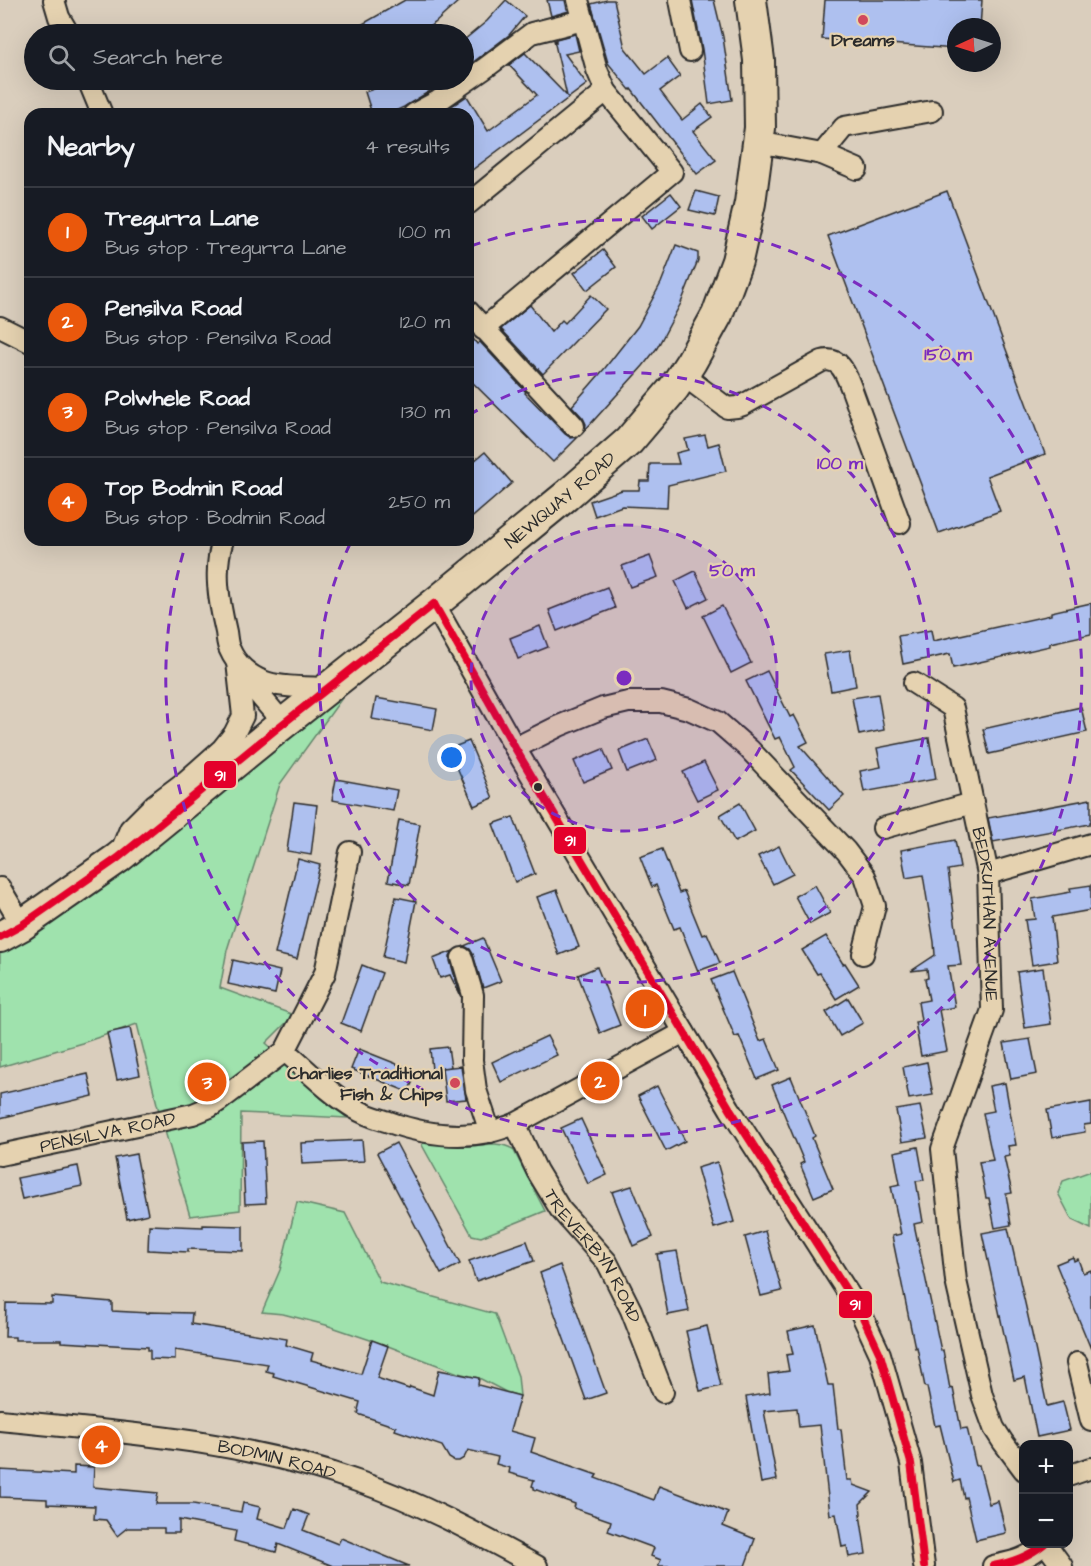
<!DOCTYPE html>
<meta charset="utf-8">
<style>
:root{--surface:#171b24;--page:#20242c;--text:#f1f3f6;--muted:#9ea1a6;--line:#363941;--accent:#ea580c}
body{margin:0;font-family:"Architects Daughter",sans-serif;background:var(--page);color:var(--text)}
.controls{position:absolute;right:18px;bottom:18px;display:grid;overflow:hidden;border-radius:12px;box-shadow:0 6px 24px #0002}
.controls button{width:54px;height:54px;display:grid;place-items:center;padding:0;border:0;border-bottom:2px solid var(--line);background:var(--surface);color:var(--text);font:30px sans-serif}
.compass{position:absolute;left:947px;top:18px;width:54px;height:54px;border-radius:50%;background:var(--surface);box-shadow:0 6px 24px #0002;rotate:266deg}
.you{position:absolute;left:452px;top:758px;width:21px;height:21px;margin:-15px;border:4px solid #fff;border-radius:50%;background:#1a73e8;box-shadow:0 0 0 9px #1a73e833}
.badge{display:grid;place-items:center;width:39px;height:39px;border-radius:50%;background:var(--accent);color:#fff;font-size:20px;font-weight:700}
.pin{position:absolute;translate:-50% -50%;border:3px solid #fff;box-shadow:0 2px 6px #0006}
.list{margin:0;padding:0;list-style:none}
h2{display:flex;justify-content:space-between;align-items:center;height:78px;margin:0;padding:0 24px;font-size:26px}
h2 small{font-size:20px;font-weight:400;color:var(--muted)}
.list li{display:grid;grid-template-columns:39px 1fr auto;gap:18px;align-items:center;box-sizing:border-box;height:90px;padding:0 24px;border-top:2px solid var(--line)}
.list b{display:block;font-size:22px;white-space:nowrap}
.list p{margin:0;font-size:20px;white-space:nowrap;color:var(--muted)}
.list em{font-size:20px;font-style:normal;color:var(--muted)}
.icon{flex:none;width:33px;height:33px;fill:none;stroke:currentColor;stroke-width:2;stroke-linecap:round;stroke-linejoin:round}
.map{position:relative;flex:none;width:1091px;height:1566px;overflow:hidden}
.search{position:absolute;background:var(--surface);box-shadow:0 6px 24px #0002;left:24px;top:24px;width:450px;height:66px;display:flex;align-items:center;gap:15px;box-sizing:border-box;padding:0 21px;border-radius:33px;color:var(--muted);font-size:22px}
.panel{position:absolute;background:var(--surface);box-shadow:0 6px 24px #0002;left:24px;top:108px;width:450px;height:438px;border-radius:18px}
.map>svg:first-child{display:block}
.green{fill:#9fe2ad;stroke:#65866c;stroke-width:1.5}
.building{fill:#aec0ef;stroke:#2b2b2b;stroke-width:1.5}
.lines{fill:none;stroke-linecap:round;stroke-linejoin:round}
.minor-casing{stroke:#2b2b2b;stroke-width:24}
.highway-casing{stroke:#2b2b2b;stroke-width:34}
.minor{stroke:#e5d2b0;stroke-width:20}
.highway{stroke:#e5d2b0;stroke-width:30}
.bus-1-casing{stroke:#e5d2b0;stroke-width:12}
.bus-1{stroke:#e4002b;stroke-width:8}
.ring{fill:none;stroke:#7b2cbf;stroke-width:3;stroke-dasharray:10 8}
.poi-dot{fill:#d1495b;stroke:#e5d2b0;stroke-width:2}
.bus-dot{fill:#2b2b2b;stroke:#e5d2b0;stroke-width:2}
.labels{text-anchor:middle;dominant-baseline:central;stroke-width:4.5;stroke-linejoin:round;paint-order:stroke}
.poi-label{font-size:18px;font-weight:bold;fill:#2b2b2b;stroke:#e5d2b0}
.street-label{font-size:18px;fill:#2b2b2b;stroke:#e5d2b0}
.centre{fill:#7b2cbf;stroke:#e5d2b0;stroke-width:3}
.ring-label{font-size:18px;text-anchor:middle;font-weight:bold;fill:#7b2cbf;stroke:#e5d2b0;stroke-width:4.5;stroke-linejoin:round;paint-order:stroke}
.line-badge{stroke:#e5d2b0;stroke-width:2}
.badge-label{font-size:16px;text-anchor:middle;font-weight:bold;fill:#fff}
</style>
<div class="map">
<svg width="1091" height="1566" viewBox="0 0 1091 1566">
<rect width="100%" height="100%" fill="#dacebd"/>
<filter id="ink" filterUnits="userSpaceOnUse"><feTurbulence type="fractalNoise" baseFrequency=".0167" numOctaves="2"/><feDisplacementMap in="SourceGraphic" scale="12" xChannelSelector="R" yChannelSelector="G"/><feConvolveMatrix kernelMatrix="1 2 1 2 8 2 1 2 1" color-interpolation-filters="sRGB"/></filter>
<g filter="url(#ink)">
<!-- green -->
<g class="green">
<path d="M363,669l-83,115 -53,166 -7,38 74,27 -28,28 81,75 -106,-5 -1,97 -50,6 -33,-112 -20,-80 -55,19 -82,24v-117z"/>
<path d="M424,1141c14,3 28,5 42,5 18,0 31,-6 47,3l32,62 -64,26 -9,-2 -50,-90z"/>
<path d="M1091,1171v58l-19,-9 -14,-27 5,-12z"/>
<path d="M297,1202l48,11 35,69 115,32 23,62 2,20 -14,-4 -27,-14 -21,-5 -70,-27 -62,-21 -43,-11 -21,-2 18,-42z"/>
</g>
<!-- building -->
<g class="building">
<path d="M405,0h55l-25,23 -17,11h-73z"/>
<path d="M506,0l19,16 -16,19 -45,34v-29l23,-19z"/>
<path d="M547,0h18l2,9h1l1,2 -18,5z"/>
<path d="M607,0h7l11,48 21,26 21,-16 13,18 -20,15 22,29 20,-16 10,13 -19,14 23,29 -19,14 -66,-85 -1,1 -22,-27 -17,-59z"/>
<path d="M692,0h22l9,37 9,63 -23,4 -7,-55z"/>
<path d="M825,0h157l-2,27h-24v22l-134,-10z"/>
<path d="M575,34l4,17 -14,3 22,30 -119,89v-59h-15l-4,-6 18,-12 21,35 49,-36 -28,-30 16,-12 42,43 -13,-56 2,2v-3z"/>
<path d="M398,80h50l-44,27 -15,7h-17l-7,-22z"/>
<path d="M696,191l23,6 -4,19 -26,-6z"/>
<path d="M947,191l98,263 -58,22 13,35 -61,22 -111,-297z"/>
<path d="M671,193l10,13 -29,23 -10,-13z"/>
<path d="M676,245l22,8v7l-17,43 -24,45 -14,18 -58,64 1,-6 -3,-6 -11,-12 33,-38 33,-42 23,-43z"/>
<path d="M603,250l13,17 -29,23 -13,-17z"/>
<path d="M591,295l15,14 -63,65 -42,-45 29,-24 21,27 11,-12 3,3z"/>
<path d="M468,332l9,12 3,-2 46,50 -1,1 40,41 6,4 7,-1 -25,25 -85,-84z"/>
<path d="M705,435l3,11 11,-3 7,28 -58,14 -1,23 -45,-2 -27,10 -5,-15 32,-11h17l1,-9h9l1,-17h29l-3,-11 12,-3 -3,-11z"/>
<path d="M485,452l27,31 -44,38v-55z"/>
<path d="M650,556l8,21 -28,10 -8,-21z"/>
<path d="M695,571l13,27 -20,10 -13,-27z"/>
<path d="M607,587l8,21 -58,23 -8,-21z"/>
<path d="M1091,603v31l-41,9v3l-97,22 -3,-14 -47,10 -5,-28 33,-6 2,11 118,-26v-3z"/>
<path d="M722,606l29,57 -20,10 -28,-57z"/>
<path d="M540,626l8,21 -30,12 -8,-21z"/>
<path d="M850,650l6,36 -25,5 -7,-37z"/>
<path d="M767,671l23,46 4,-2 14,27 -8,4 44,50 -15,14 -38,-40 4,-3 -15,-30 -5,2 -29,-58z"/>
<path d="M878,694l6,36 -25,5 -7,-37z"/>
<path d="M376,698l61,11 -4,21 -61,-11z"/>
<path d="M1081,707l6,25 -98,22 -6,-25z"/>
<path d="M929,738l7,41 -72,13 -4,-21 21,-4 -4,-19z"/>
<path d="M648,739l9,21 -30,12 -8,-21z"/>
<path d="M469,741l24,57 -19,8 -25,-57z"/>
<path d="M603,749l9,21 -29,12 -9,-21z"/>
<path d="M704,762l14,28 -21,10 -14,-28z"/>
<path d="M336,779l61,11 -4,21 -61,-11z"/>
<path d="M1091,799v23h-1v2l-97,18 -5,-24z"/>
<path d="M294,802l23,3 -6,50 -24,-4z"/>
<path d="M740,803l15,28 -20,11 -15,-27z"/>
<path d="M513,817l22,57 -20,8 -22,-58z"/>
<path d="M399,820l21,4 -11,61 -21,-4z"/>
<path d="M955,840l5,28 -12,2 13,95 -13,1 7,41 -16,3 8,41 -26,5 -6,-34 6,-1 -3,-19 11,-2 -4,-21 3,-1 -1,-9 -16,2 24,-16 -1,-13 -11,-67 -17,3 -5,-28z"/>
<path d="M779,846l14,28 -20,10 -15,-28z"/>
<path d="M662,849l17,44 5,-2 18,44 5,-2 13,30 -22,8 -18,-44 -6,2 -18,-44 -4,2 -12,-30z"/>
<path d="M298,859l22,6 -23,94 -22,-5z"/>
<path d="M815,885l15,28 -20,11 -15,-28z"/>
<path d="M1091,885v25l-39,7 5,44 -25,4 -7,-45 10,-1 -3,-20 39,-7 -1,-4z"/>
<path d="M557,890l22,57 -20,8 -22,-58z"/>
<path d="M396,897l20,4 -12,61 -21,-5z"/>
<path d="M826,936l17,28 2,-1 14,22 -23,14 -16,-26 -3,1 -15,-24z"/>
<path d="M483,938l18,43 -18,7 -10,-34 -3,-5 -6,-3z"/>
<path d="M453,951l-3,5v5l11,36 -11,-22 -10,3 -7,-19z"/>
<path d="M233,960l47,11 -5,23 -47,-10z"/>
<path d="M362,965l20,8 -21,58 -20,-8z"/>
<path d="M597,967l23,58 -20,8 -22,-58z"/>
<path d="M1043,968l8,56 -26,4 -8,-56z"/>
<path d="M732,972l28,69 6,-2 13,31 -22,9 -18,-43 -4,1 -24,-57z"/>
<path d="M848,998l15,25 -23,13 -14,-24z"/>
<path d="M130,1028l10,47 -23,5 -10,-47z"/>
<path d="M547,1036l10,19 -56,27 -9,-20z"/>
<path d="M1030,1039l7,35 -26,5 -7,-36z"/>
<path d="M448,1047l3,20 -19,3 -2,-21z"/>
<path d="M359,1049l58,23 -9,20 -57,-23z"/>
<path d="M927,1062l6,33 -24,4 -6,-32z"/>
<path d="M461,1066l5,33 -20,2 -4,-33z"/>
<path d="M88,1074l5,22 -93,22v-24z"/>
<path d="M791,1077l24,59 -3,2 21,51 -19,8 -14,-33 4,-2 -32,-77z"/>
<path d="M1005,1083l11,62 -8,1 2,10 -6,1 8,36 -6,1 5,31 -16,3 -6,-30h-3l-7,-36 14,-2 -10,-47 11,-2 -5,-25z"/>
<path d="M657,1086l28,55 -19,10 -28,-55z"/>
<path d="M1091,1102v22l-7,1 1,7 -33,6 -5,-28z"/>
<path d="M920,1106l7,32 -25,4 -6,-32z"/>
<path d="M581,1119l26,56 -19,9 -27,-56z"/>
<path d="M362,1140l2,21 -62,3 -1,-21z"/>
<path d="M263,1141l3,62 -21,1 -3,-62z"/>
<path d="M396,1143l64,121 -19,10 -64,-121z"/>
<path d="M918,1147l6,33 -8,1 7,41 -9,2 27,127 2,-1 7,39 3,-1 8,41 6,-1 9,38 3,-1 10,39 9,-3 8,32 -30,7 -10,-43 -2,1 -4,-18 -6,2 -14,-57 -5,1 -8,-39h-2l-8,-40 -2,1 -23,-112 9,-2 -10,-48 9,-2 -6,-32z"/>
<path d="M136,1154l12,60 -21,5 -12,-61z"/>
<path d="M717,1162l17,60 -20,6 -17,-60z"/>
<path d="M78,1166l4,20 -60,13 -5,-21z"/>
<path d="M632,1186l21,51 -20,9 -21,-54z"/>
<path d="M149,1225l54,2v-2l40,1v25l-55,-2v3l-40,-2z"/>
<path d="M1008,1228l24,106 15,72 16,-4 7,28 -33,7 -12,-60 -11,3 -32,-147z"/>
<path d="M765,1231l17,60 -21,5 -16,-59z"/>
<path d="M527,1241l7,20 -58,20 -7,-20z"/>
<path d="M677,1251l12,60 -21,4 -11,-61z"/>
<path d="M1073,1257l1,4 4,-2 5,14 8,-3v79l-35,-85z"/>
<path d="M560,1265l46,128 -20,7 -46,-127z"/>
<path d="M52,1297l60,5v9l37,2v-1l43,1 -1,11 96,15 -1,6 27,8 -2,7 50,14 11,-34 16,6 -11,32 32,11 1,-2 23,8 6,-25 40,8 -1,7 42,11 -10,35 25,7 -4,14 66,23 -2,3 59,22 5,-14 50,19 19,8 -5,13 32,13 -10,27h-87l3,-6 -10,-4 3,-8 -46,-17 3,-10 -37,-13 1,-4 -41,-15v-2l-2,-1 2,-6 -25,-7 1,-5 -14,-4 2,-7 -30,-7 -4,8 -5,3h-5l-5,-3 -7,-12 -47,-16 1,-3 -38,-13 1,-3 -1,-1 2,-8 -87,-26 1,-3 -8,-2 2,-7 -93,-14v10l-25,-1v-9h-2v-3l-87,-5v-2h-46v-3h-10l1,-34 46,1z"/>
<path d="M815,1325l13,60h5l5,44h3l6,51h5l1,5 19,7 -12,12 1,10h-1l6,40 -17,3 -2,-11 -5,1 -6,-33 -6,1 -10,-90 -21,2 -2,-19 -33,3 13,69 -16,3 -15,-86 24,-4 -2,-19 21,-3 -3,-16 7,-1 -5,-23z"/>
<path d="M707,1326l14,60 -21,5 -14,-60z"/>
<path d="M74,1466l20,1 -1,20 65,6 -2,11h37l48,8 2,-9 17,4 -3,12 30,9 7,-19 15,6 -6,15 35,14 3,-6 68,28h-76l-55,-22 -2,8 -42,-11 2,-10 -57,-11v13h-15v-5h-37l-10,8 -11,-16 -12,-1 1,-13 -48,-2v-5l-47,-2v-27l74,4z"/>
</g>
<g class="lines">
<defs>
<g id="minor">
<path d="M54,0l5,17 10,17"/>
<path d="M680,0l10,51"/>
<path d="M88,80l14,34"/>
<path d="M414,114l24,-13 46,-32 48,-36 51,-13"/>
<path d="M758,142l64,12 35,15"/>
<path d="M822,154l22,-27 88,-16"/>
<path d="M468,204l138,-113"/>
<path d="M468,311l106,115"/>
<path d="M0,327l30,15"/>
<path d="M483,329l189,-157 -66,-81 -9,-21 -19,-70"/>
<path d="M683,375l44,33 10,-1 6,-2 79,-44c19,-5 24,14 30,29l48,133"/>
<path d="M223,540c-10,29 -4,62 3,92 1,6 1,13 4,18 6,14 19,26 33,31 15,7 47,6 64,7"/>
<path d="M434,604l81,144 215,361 131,204 19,41 31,109 13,103"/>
<path d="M247,673l9,18 27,32"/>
<path id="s1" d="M914,683l39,25 35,166 4,136 -50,139 14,132 26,114 12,33 9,14 21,28"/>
<path d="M515,748l44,-22 44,-18 25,-6h33l28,7 29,13 31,27 97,102 19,25 10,30 -12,48"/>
<path d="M883,828l90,-25"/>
<path d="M120,853l10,-24 25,-25 32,-24 35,-31 12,-15 9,-18 -6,-54"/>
<path d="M988,874l103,-30"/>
<path d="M0,888l22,37"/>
<path d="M462,958l11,37 -1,65 4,30 14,42"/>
<path d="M285,1051c23,20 45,43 71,58 9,6 20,9 30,12 33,12 69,18 103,11 9,-2 18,-5 26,-8l169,-92"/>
<path id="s2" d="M515,1124l22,47 23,38 47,53 24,48 32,82"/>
<path id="s3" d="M0,1155l193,-41 17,-7 9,-6 66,-50 40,-78 25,-121"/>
<path d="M1077,1363l14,58"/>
<path id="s4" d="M0,1420c121,12 241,20 357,61 62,21 123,54 180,85"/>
<path d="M1068,1476l23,-8"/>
<path d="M1046,1544l16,22"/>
<path d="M993,1566c23,-5 34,-7 51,-22"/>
</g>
<g id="highway">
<path id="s5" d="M0,937l22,-12 96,-67 157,-128 159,-126 132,-108 63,-55 45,-53 17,-26 26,-47 20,-54 13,-58 10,-75 -1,-68 -8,-60"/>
</g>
</defs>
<!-- minor casing -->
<use href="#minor" class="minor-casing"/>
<!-- highway casing -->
<use href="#highway" class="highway-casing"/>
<!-- minor -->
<use href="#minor" class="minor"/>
<!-- highway -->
<use href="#highway" class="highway"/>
<defs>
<g id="bus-1">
<path d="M434,604l81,144 215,361 131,204 19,41 31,109 13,103"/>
<path d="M0,937l22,-12 96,-67 157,-128 159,-126"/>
<path d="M993,1566c19,-4 35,-9 51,-22"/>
</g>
</defs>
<!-- bus-1 casing -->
<use href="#bus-1" class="bus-1-casing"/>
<!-- bus-1 -->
<use href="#bus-1" class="bus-1"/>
</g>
</g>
<!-- distance rings -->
<circle cx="624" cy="678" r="153" fill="#7b2cbf" fill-opacity=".12"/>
<g class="ring">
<circle cx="624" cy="678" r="153"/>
<path d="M469 415A305 305 0 1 1 351 542"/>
<path d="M471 246A458 458 0 1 1 187 540"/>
</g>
<!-- markers -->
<g class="poi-dot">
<circle cx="863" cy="20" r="6"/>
<circle cx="455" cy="1083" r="6"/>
</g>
<circle class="bus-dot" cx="538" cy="787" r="5"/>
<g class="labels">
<!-- poi labels -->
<g class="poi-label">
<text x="863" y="40">Dreams</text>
<text x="443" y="1073" text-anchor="end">Charlies Traditional<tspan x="443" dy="21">Fish &amp; Chips</tspan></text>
</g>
<!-- street labels -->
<g class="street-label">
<text stroke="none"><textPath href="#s5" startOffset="711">NEWQUAY ROAD</textPath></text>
<text stroke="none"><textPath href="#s1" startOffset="256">BEDRUTHAN AVENUE</textPath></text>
<text stroke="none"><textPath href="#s3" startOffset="110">PENSILVA ROAD</textPath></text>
<text stroke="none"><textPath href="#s2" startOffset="154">TREVERBYN ROAD</textPath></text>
<text stroke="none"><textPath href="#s4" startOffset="280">BODMIN ROAD</textPath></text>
</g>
</g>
<circle cx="624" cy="678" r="9" class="centre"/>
<g class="ring-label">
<text x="948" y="360">150 m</text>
<text x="840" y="469">100 m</text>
<text x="732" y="576">50 m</text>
</g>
<g class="line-badge">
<rect x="203" y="760" width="34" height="29" rx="6" fill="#e4002b"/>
<rect x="553" y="826" width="34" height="29" rx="6" fill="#e4002b"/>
<rect x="838" y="1290" width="35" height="29" rx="6" fill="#e4002b"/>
</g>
<g class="badge-label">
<text x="220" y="781">91</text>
<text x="570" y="846">91</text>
<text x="855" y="1310">91</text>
</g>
</svg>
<div class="controls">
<button>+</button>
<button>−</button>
</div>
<svg class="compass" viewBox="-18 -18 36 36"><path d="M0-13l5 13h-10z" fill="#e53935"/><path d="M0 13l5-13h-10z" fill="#9ea1a6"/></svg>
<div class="you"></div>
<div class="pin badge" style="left:645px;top:1009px">1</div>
<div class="pin badge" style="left:600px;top:1081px">2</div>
<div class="pin badge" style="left:207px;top:1082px">3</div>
<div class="pin badge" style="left:101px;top:1445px">4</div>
<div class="search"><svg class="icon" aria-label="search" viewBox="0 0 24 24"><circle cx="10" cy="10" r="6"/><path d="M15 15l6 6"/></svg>Search here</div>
<section class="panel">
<h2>Nearby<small>4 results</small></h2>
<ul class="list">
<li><span class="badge">1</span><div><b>Tregurra Lane</b><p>Bus stop · Tregurra Lane</p></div><em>100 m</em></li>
<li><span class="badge">2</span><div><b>Pensilva Road</b><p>Bus stop · Pensilva Road</p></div><em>120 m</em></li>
<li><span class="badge">3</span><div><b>Polwhele Road</b><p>Bus stop · Pensilva Road</p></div><em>130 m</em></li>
<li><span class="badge">4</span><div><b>Top Bodmin Road</b><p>Bus stop · Bodmin Road</p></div><em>250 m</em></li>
</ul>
</section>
</div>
